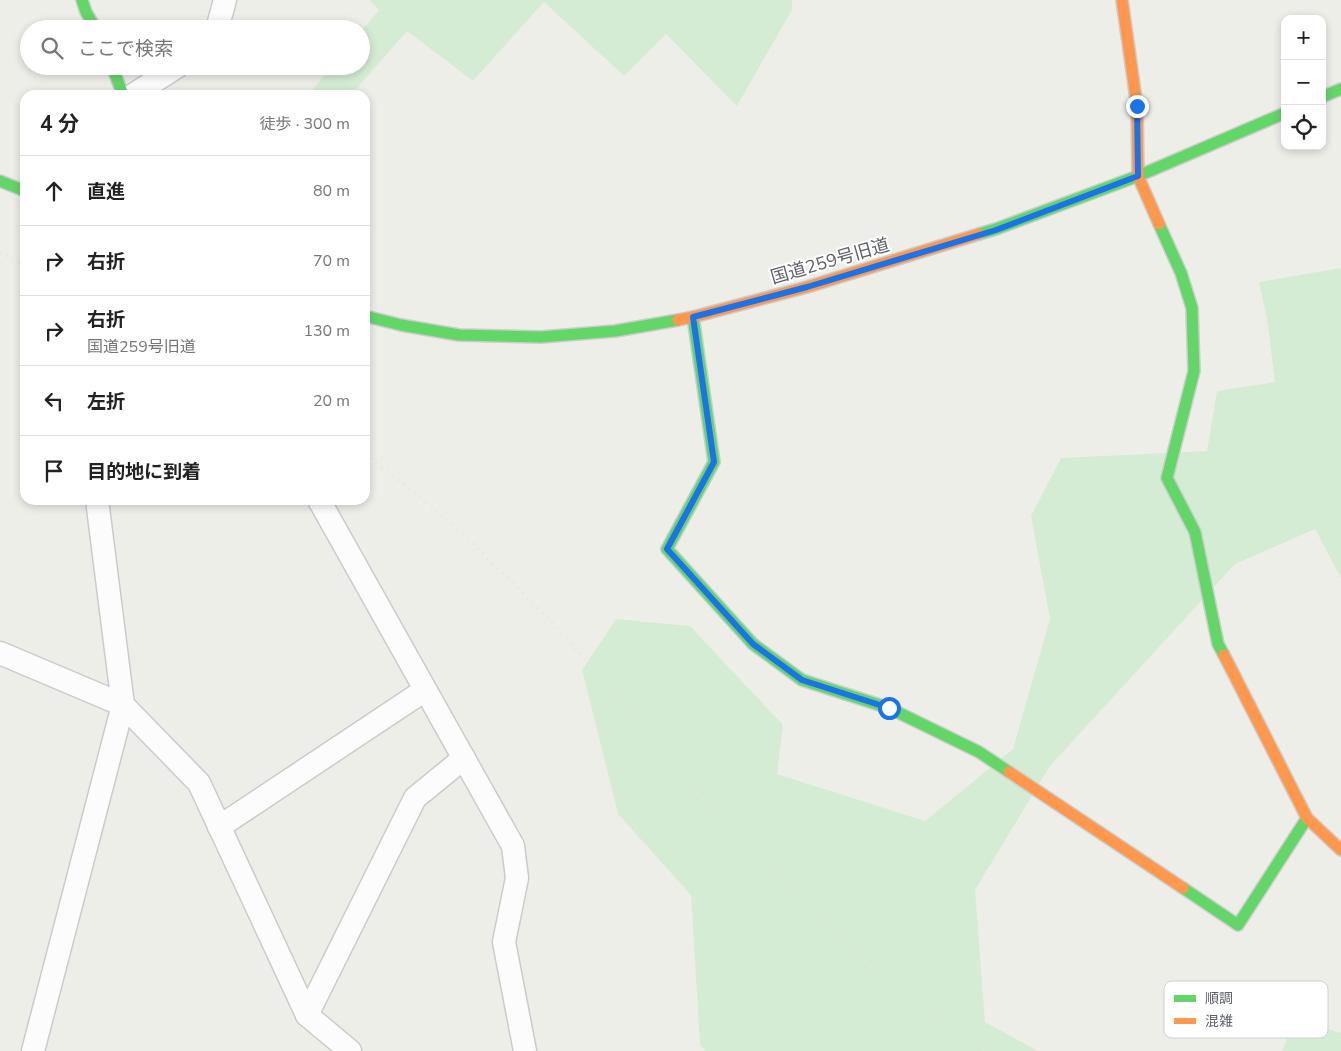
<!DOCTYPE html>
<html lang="ja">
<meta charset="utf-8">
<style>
:root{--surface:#fff;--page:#f2f2f2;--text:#222;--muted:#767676;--line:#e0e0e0}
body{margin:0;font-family:"Nunito Sans","Noto Sans JP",sans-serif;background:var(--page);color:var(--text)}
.controls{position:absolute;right:15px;top:15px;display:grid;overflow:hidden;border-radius:10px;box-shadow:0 2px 8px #0003}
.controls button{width:45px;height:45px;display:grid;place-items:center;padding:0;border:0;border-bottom:1px solid var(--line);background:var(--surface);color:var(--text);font:25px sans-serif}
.stop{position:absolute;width:15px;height:15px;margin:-11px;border:4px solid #1a73e8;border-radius:50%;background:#fff}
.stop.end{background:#1a73e8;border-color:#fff;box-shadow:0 1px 5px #0008}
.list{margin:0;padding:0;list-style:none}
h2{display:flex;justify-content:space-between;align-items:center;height:65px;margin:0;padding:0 20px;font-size:21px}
h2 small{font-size:16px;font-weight:400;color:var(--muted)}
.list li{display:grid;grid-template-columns:32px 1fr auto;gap:15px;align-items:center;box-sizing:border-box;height:70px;padding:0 20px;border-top:1px solid var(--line)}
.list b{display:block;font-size:19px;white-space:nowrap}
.list p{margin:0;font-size:16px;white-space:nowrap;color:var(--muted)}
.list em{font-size:16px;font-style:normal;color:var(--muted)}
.icon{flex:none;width:28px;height:28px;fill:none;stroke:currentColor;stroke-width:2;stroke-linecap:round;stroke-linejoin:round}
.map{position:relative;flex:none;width:1341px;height:1051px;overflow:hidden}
.search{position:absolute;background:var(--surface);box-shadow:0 2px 8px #0003;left:20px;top:20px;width:350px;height:55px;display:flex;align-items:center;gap:12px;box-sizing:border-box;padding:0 18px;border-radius:28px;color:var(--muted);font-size:19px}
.panel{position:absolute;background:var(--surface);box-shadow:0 2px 8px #0003;left:20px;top:90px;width:350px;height:415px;border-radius:15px}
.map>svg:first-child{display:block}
.green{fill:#d5ecd4}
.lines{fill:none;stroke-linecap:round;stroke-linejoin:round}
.street-casing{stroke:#cbcbcb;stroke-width:25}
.fast-casing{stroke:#cbcccc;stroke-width:14}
.slow-casing{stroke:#cbcccc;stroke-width:14}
.street{stroke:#fcfcfc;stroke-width:22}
.fast{stroke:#63d668;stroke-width:11}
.slow{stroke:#ff974d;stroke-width:11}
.rail{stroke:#e4e5e4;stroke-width:4;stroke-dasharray:1 6;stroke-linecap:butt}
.route{stroke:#1a73e8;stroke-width:6}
.labels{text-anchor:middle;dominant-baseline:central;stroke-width:4;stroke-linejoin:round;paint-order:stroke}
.street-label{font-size:18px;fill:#5d6167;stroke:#fff}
.key{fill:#fff;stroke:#ced0d1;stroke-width:1}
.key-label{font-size:14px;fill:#5d6167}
</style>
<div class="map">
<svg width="1341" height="1051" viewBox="0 0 1341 1051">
<rect width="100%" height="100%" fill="#eeeee9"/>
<!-- green -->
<g class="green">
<path d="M369,0h423v10l-55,96 -71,-72 -42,42 -80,-74 -71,79 -66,-50 -56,64h-43l24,-29h29v-34l18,-22z"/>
<path d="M1341,268v310l-26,-49 -80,35 -185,202 -75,124 10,132 53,29h-332l-6,-6 -9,-150 -73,-81 -36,-144 34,-51 74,7 93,99 -6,49 148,47 88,-72 37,-130 -19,-103 30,-58 146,-7 10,-60 58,-9 -8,-63 -8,-37z"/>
<path d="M1295,1019l46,14v18h-59z"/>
</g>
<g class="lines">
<defs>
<g id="street">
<path d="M217,29l8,-29"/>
<path d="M133,95l45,-29"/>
<path d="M319,500l194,346 4,32 -13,64 21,109"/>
<path d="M0,653l123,52 76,78 108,232 43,36"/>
<path d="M219,827l206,-137"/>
<path d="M307,1015l108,-217 49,-40"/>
<path d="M33,1051l90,-346 -26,-205"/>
</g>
<g id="fast">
<path d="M82,0l4,12 10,17"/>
<path d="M112,66l11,29"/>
<path d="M1322,97l19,-8"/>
<path d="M0,181l25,10"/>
<path d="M1159,224l22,49 11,35 2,63 -27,107 28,54 23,112 6,11"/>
<path d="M979,234l17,-5 142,-53 147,-63"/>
<path d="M365,316l36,9 58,10 82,2 74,-6 63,-11"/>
<path d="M693,317l21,145 -47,87 86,95 49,36 87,28 90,44 30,20"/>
<path d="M1183,888l55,37 69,-107"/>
</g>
<g id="slow">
<path d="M1122,0l15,106 1,70 21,48"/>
<path d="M678,320l15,-3 114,-30 172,-53"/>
<path d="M1224,655l83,163 34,32"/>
<path d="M1009,772l174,116"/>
</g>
</defs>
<!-- street casing -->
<use href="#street" class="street-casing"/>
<!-- fast casing -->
<use href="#fast" class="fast-casing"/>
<!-- slow casing -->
<use href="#slow" class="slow-casing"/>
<!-- street -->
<use href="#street" class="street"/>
<!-- fast -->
<use href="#fast" class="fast"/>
<!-- slow -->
<use href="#slow" class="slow"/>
<!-- rail -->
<g class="rail">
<path d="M0,253l25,11"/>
<path d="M365,454l90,72 104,103 170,200 126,123 66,55 65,44"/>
</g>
</g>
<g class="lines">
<!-- route -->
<path class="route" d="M889,708l-87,-28 -49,-36 -86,-95 47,-87 -21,-145 114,-30 189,-57 142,-54 -1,-70"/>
</g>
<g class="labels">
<!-- street labels -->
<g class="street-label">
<text transform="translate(830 261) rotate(-16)">国道259号旧道</text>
</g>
</g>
<!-- legend -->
<rect x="1164" y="981" width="164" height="57" rx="8" class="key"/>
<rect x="1174" y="995" width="22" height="7" fill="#63d668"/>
<rect x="1174" y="1018" width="22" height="6" fill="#ff974d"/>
<g class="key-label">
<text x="1205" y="1003">順調</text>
<text x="1205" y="1026">混雑</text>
</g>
</svg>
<div class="controls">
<button>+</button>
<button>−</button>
<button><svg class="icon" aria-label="locate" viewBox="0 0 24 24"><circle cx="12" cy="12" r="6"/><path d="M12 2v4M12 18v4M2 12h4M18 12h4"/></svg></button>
</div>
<div class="stop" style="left:889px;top:708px"></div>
<div class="stop end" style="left:1137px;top:106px"></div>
<div class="search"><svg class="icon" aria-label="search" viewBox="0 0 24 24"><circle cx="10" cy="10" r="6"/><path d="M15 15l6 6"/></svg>ここで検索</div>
<section class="panel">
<h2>4 分<small>徒歩 · 300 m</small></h2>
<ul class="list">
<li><svg class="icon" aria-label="ahead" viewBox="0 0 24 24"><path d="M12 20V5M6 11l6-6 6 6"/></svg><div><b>直進</b></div><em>80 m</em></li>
<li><svg class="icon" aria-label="right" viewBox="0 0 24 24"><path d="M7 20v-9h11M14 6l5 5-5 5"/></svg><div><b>右折</b></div><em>70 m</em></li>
<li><svg class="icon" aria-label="right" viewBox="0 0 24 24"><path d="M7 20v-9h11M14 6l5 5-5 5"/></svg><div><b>右折</b><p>国道259号旧道</p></div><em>130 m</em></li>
<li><svg class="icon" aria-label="left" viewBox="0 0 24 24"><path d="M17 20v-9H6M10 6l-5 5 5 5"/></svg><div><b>左折</b></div><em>20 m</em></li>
<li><svg class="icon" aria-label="arrive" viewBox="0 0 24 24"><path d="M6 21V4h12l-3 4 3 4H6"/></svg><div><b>目的地に到着</b></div></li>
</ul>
</section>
</div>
